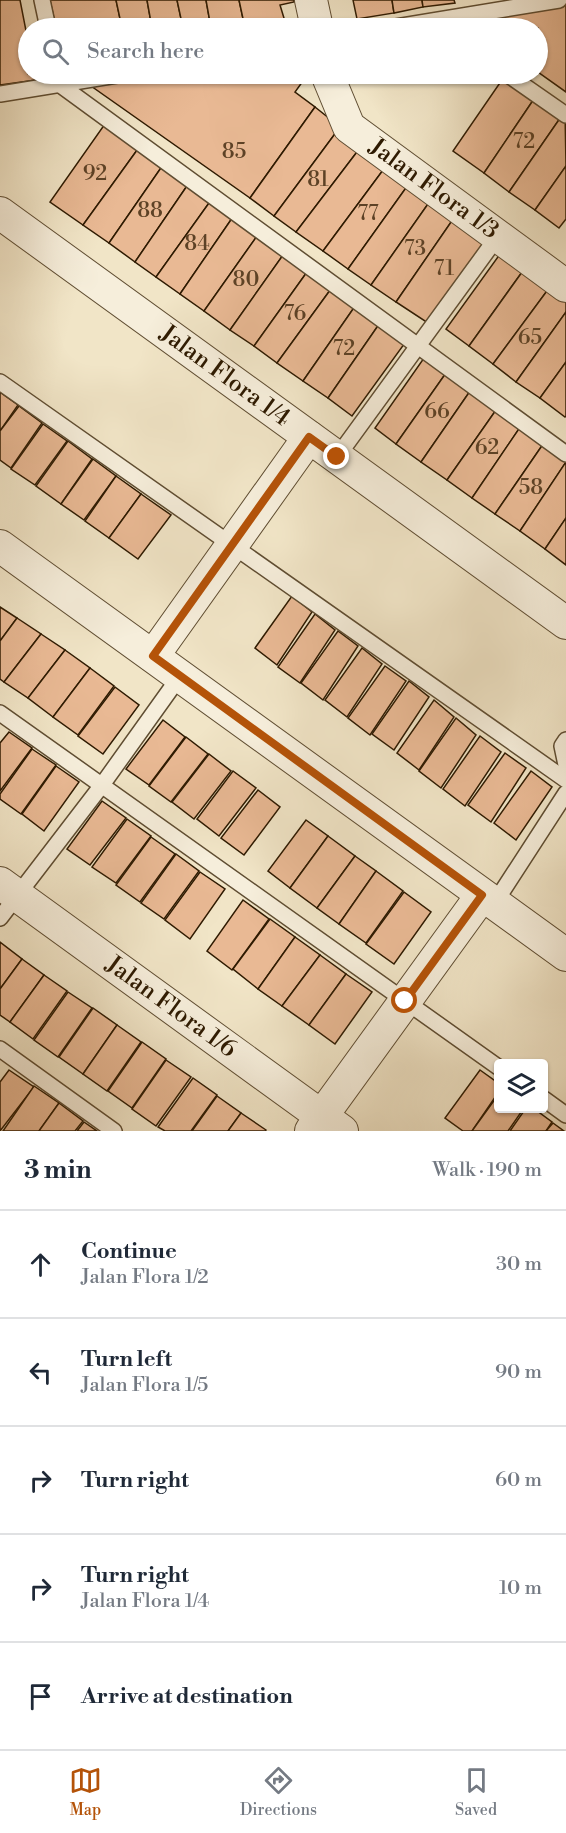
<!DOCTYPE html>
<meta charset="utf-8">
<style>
:root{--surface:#fff;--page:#f2f2f3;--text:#1f2937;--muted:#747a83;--line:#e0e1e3;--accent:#b45309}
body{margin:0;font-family:"Libre Bodoni",serif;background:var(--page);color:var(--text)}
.controls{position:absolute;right:18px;bottom:18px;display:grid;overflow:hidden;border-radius:6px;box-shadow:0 2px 4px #0004}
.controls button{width:54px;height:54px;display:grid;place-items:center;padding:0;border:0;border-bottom:2px solid var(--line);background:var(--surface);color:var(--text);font:30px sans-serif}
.stop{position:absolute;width:18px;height:18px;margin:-14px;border:4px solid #b45309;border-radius:50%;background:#fff}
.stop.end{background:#b45309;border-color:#fff;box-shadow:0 2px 6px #0008}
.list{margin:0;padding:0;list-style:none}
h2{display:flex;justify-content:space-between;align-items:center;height:78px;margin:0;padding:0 24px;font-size:26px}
h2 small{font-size:20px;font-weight:400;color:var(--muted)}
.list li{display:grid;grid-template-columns:39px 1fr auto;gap:18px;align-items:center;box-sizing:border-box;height:108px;padding:0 24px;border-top:2px solid var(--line)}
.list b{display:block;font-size:22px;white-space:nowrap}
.list p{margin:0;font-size:20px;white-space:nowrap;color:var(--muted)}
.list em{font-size:20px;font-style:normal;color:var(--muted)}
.icon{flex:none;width:33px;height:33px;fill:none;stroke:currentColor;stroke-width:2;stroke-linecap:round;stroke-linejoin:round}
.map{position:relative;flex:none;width:566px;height:1131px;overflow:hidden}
.search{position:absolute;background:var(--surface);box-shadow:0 2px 4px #0004;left:18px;right:18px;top:18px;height:66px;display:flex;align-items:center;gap:15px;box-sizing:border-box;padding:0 21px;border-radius:33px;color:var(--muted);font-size:22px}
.sheet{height:618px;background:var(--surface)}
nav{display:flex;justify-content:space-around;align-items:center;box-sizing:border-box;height:84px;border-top:2px solid var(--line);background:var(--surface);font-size:16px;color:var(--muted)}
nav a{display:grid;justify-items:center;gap:3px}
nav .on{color:var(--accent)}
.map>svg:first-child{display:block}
.building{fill:#e9b994;stroke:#2e1a01;stroke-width:1.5}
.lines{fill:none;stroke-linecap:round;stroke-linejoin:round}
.service-casing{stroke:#5f4d32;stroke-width:18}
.minor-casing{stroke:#5f4d32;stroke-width:34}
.service{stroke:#f6eedb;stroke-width:15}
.minor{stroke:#f6eedb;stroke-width:32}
.route{stroke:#b45309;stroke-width:8}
.labels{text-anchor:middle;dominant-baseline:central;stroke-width:6;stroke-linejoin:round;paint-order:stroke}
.number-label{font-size:21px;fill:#5d4226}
.street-label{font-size:24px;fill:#2e1a01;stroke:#f6eedb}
</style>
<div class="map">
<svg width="566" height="1131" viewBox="0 0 566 1131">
<rect width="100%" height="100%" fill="#f1e5c7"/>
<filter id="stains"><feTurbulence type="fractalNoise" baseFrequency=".00333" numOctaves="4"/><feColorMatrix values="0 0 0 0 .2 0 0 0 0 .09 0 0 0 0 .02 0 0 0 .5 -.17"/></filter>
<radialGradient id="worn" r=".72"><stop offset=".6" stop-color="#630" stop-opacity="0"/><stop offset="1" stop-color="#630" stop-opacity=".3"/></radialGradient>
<!-- building -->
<g class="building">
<path d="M0,0h20l8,41v33h7l1,6 -36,5z"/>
<path d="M50,0h66l6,28h-66z"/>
<path d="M116,0h31l5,28h-30z"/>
<path d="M147,0h30l6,28h-31z"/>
<path d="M177,0h29l5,28h-28z"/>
<path d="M206,0h33l6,28h-34z"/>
<path d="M239,0h55v2l-14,3 7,23h-42z"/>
<path d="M353,0h39l2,13 -37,6z"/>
<path d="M392,0h30l1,7 -29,6z"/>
<path d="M422,0h32l1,3 -32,4z"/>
<path d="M566,5v87l-28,-20v-44h-61l-8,-5z"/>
<path d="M166,74h142l-13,18 20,15 -65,91 -159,-112z"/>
<path d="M506,74l32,19 -54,80 -31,-22z"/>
<path d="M538,93l27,18 -56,81 -25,-19z"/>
<path d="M315,107l25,20 -66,89 -24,-18z"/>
<path d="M565,111l1,55 -31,44 -26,-18z"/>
<path d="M107,121l33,25 -57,79 -33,-23z"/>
<path d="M340,127l23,17 -67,88 -22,-16z"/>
<path d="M363,144l26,18 -66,89 -27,-19z"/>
<path d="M140,146l25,16 -56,81 -26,-18z"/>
<path d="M165,162l26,18 -56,82 -26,-19z"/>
<path d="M389,162l24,16 -65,91 -25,-18z"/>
<path d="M566,166v53l-7,9 -24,-18z"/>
<path d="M413,178l22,16 -64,91 -23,-16z"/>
<path d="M191,180l23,16 -58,81 -21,-15z"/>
<path d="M435,194l23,18 -62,90 -25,-17z"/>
<path d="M214,196l23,15 -57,83 -24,-17z"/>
<path d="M237,211l25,18 -58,82 -24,-17z"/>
<path d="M458,212l35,24 -62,89 -35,-23z"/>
<path d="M262,229l26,19 -58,82 -26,-19z"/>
<path d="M508,243l22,18 -61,85 -23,-17z"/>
<path d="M288,248l24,17 -58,81 -24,-16z"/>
<path d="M530,261l25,19 -62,84 -24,-18z"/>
<path d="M312,265l24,17 -59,81 -23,-17z"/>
<path d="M555,280l11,9v23l-50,70 -23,-18z"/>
<path d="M336,282l24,17 -57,82 -26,-18z"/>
<path d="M360,299l24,18 -56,81 -25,-17z"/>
<path d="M566,312v50l-26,36 -24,-16z"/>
<path d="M384,317l26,19 -58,80 -24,-18z"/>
<path d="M431,348l22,15 -57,81 -21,-16z"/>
<path d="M566,362v54l-1,1 -25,-19z"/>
<path d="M453,363l24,18 -56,81 -25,-18z"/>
<path d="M477,381l26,19 -56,80 -26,-18z"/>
<path d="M0,392l18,13 -18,26z"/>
<path d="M503,400l24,17 -55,81 -25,-18z"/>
<path d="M19,406l23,17 -31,45 -11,-8v-29z"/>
<path d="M527,417l23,17 -55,80 -23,-16z"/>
<path d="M43,424l24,17 -32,44 -24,-16z"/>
<path d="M550,434l16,12v16l-46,69 -25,-17z"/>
<path d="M68,441l24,18 -31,45 -25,-18z"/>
<path d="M93,459l23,17 -32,44 -23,-16z"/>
<path d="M566,462v56l-21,31 -25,-18z"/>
<path d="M116,476l25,18 -32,44 -24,-17z"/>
<path d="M141,494l30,21 -33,44 -29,-21z"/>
<path d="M566,518v47l-21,-16z"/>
<path d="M292,596l20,16 -35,53 -22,-17z"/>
<path d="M0,607l17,11 -17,23z"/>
<path d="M315,614l20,16 -35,53 -22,-16z"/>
<path d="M17,618l24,16 -37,48 -4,-3v-38z"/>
<path d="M338,631l20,15 -35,54 -22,-17z"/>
<path d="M41,634l24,16 -37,48 -24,-16z"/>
<path d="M362,648l20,16 -35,53 -22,-17z"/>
<path d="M65,650l25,18 -37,49 -25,-19z"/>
<path d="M385,666l21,15 -36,54 -22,-17z"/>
<path d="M90,668l24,18 -36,49 -25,-18z"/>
<path d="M409,681l20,16 -35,53 -22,-16z"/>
<path d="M115,687l24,18 -36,49 -25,-18z"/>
<path d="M434,700l20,17 -35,53 -22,-17z"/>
<path d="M456,718l20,17 -35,53 -22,-17z"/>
<path d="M163,720l22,17 -36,48 -23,-16z"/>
<path d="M9,732l23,16 -32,43v-48z"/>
<path d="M480,736l21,16 -36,54 -22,-17z"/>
<path d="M186,737l22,17 -37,48 -22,-16z"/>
<path d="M32,749l24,16 -35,49 -21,-15v-5z"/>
<path d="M505,753l21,15 -35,54 -23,-17z"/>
<path d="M209,754l22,17 -37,48 -22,-17z"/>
<path d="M56,766l23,16 -35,49 -22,-17z"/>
<path d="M233,771l23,17 -37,48 -22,-17z"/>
<path d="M531,771l21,16 -36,53 -22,-17z"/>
<path d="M258,790l22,17 -36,48 -23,-17z"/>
<path d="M102,801l24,17 -36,47 -23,-16z"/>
<path d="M127,819l24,17 -35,47 -24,-16z"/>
<path d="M306,820l22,16 -38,52 -22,-17z"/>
<path d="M328,836l27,20 -38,52 -27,-20z"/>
<path d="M151,837l24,17 -35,48 -24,-17z"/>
<path d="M176,854l23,17 -35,48 -23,-16z"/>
<path d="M355,856l21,15 -37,53 -22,-16z"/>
<path d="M376,871l27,20 -37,52 -27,-19z"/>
<path d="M200,872l25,17 -35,50 -25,-19z"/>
<path d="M404,892l27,20 -37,52 -28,-20z"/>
<path d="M243,900l26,19 -37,51 -25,-19z"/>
<path d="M270,919l25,18 -37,52 -25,-20z"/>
<path d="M295,937l25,18 -38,51 -24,-17z"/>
<path d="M0,942l22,17 -22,30z"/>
<path d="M320,955l26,19 -37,51 -27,-19z"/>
<path d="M22,959l22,16 -34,47 -10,-7v-26z"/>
<path d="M346,974l26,18 -37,52 -26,-19z"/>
<path d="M44,975l23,16 -34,48 -23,-17z"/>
<path d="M68,992l24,16 -34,49 -24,-17z"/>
<path d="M93,1008l24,17 -34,49 -24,-17z"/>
<path d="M117,1025l24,17 -34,49 -24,-17z"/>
<path d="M142,1042l24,17 -34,49 -24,-17z"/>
<path d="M166,1060l25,17 -35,49 -24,-17z"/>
<path d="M9,1070l25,17 -34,44v-49z"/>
<path d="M480,1070l18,13v10l-26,38h-9l-18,-13z"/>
<path d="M193,1078l24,17 -26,36h-26l-7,-4z"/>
<path d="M34,1086l25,17 -20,28h-36z"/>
<path d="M498,1095v13h26l-16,23h-36z"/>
<path d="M217,1096l24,17 -13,18h-36z"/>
<path d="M59,1103l24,18 -8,10h-36z"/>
<path d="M526,1108h7l19,14 -6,9h-36z"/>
<path d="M241,1113l25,17 -1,1h-37z"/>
<path d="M84,1122l13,9h-20z"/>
<path d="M553,1123l11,8h-18z"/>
</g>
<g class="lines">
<defs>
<g id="service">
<path d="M42,0l6,28"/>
<path d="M390,28l169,-28"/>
<path d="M57,74l2,10 507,370"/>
<path d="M507,74l59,41"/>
<path d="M0,94l123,-20"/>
<path d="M0,382l566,398"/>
<path d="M337,457l161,-221"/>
<path d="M0,713l498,354"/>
<path d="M566,740l-4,6 4,19"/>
<path d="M494,904l72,-111"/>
<path d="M0,918l102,-133 78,-109"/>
<path d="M0,1049l114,82"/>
<path d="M544,1099l22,16"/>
</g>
<g id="minor">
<path d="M311,0l6,28"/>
<path d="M327,74l22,53 217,159"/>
<path d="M0,213l566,410"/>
<path d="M0,546l566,409"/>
<path d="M153,656l156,-219"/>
<path d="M0,883l342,248"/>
<path d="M311,1131l171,-236"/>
</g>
</defs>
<!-- service casing -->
<use href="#service" class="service-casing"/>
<!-- minor casing -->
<use href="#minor" class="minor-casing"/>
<!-- service -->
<use href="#service" class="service"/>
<!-- minor -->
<use href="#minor" class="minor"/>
</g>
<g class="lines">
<!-- route -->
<path class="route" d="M337,457l-28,-20 -156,219 329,239 -77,106"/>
</g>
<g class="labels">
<!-- number labels -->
<g class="number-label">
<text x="524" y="142">72</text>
<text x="234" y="152">85</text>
<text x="95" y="174">92</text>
<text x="318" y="180">81</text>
<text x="150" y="211">88</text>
<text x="368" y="214">77</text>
<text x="197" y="244">84</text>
<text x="415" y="249">73</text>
<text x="444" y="269">71</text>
<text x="246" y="280">80</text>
<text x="295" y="314">76</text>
<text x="530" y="338">65</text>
<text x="344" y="349">72</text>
<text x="437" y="412">66</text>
<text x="487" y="448">62</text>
<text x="531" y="488">58</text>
</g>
<!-- street labels -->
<g class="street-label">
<text transform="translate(434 189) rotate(36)">Jalan Flora 1/3</text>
<text transform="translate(225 376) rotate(36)">Jalan Flora 1/4</text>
<text transform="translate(171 1007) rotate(36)">Jalan Flora 1/6</text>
</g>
</g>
<rect width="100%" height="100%" filter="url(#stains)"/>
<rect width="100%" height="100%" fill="url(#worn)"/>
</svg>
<div class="controls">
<button><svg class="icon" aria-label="layers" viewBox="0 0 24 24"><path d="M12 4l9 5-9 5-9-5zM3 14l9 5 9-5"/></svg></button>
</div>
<div class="stop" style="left:405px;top:1001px"></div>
<div class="stop end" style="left:337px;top:457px"></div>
<div class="search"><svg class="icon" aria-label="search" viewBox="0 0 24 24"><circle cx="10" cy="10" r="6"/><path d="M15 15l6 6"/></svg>Search here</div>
</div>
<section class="sheet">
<h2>3 min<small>Walk · 190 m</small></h2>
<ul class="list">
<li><svg class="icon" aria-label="ahead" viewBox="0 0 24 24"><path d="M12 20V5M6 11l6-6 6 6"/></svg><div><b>Continue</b><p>Jalan Flora 1/2</p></div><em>30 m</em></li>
<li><svg class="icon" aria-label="left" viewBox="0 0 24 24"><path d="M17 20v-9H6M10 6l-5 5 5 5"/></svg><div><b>Turn left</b><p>Jalan Flora 1/5</p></div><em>90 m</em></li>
<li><svg class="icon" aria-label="right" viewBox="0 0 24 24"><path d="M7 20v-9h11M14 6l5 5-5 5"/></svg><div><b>Turn right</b></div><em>60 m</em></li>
<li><svg class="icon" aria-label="right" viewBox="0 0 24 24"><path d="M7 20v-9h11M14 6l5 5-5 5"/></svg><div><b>Turn right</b><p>Jalan Flora 1/4</p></div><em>10 m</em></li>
<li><svg class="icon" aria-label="arrive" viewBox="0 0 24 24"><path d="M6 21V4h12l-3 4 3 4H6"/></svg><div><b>Arrive at destination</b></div></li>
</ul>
</section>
<nav>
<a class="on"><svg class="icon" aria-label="map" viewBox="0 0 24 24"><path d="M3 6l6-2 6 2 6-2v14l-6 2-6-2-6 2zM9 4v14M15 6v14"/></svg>Map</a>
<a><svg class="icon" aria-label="directions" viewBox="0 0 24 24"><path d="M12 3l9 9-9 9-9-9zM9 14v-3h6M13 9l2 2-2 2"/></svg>Directions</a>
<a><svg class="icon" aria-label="saved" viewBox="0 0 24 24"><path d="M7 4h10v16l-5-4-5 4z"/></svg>Saved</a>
</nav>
